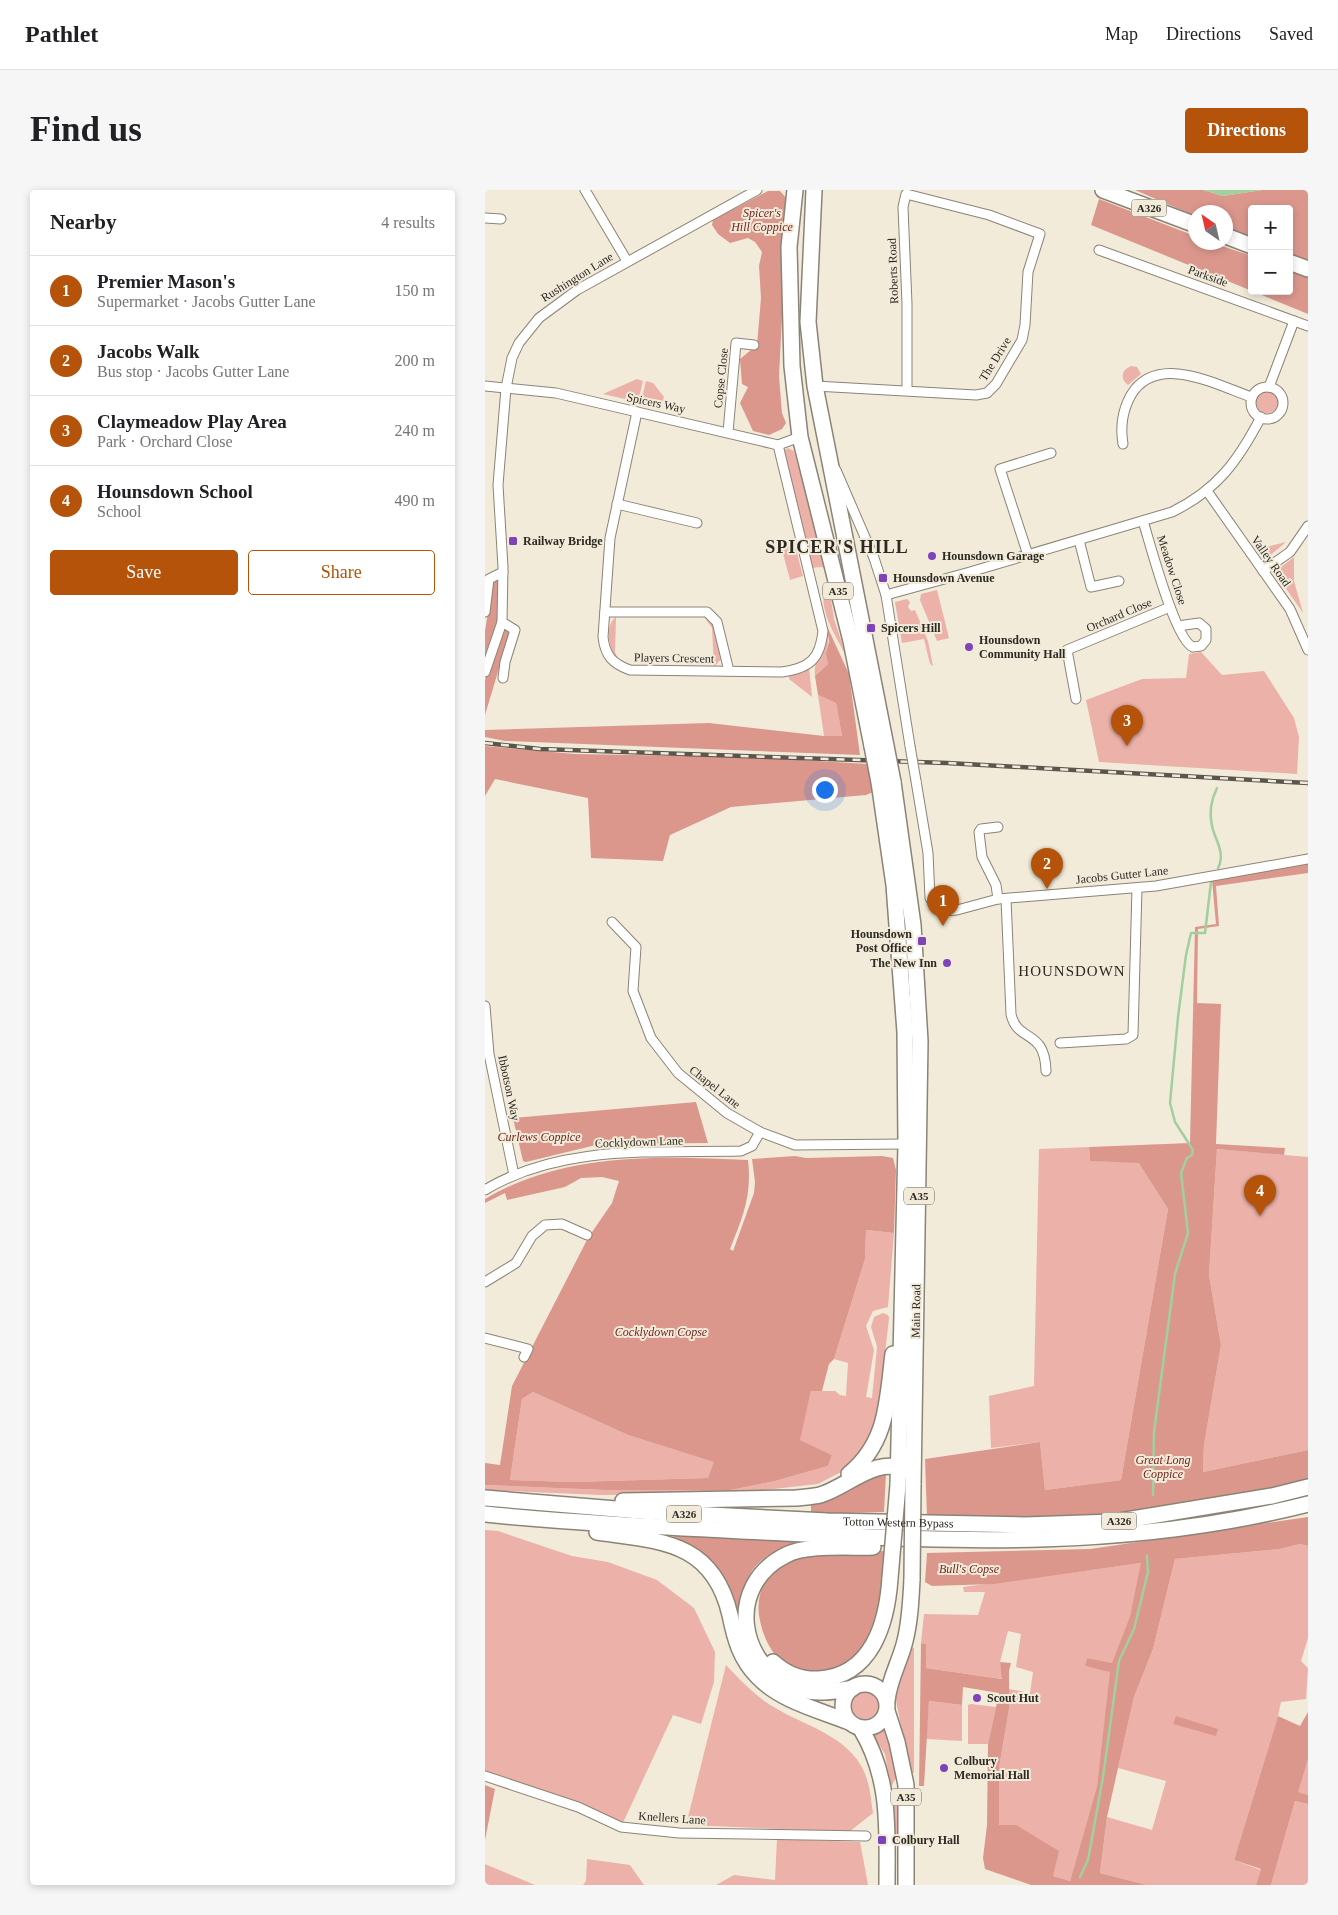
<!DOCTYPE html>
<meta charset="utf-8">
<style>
:root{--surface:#fff;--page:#f6f6f6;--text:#202124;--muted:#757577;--line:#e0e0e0;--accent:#b45309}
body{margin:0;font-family:Georgia,serif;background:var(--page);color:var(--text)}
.controls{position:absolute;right:15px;top:15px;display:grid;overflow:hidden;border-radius:5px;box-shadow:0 2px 8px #0003}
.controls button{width:45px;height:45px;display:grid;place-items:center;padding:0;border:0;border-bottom:1px solid var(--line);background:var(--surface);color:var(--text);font:25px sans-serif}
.compass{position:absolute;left:703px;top:15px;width:45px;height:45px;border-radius:50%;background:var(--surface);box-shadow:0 2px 8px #0003;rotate:326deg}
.you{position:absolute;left:339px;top:599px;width:18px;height:18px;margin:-12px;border:4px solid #fff;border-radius:50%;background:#1a73e8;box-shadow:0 0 0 8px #1a73e833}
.badge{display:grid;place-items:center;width:32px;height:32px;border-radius:50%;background:var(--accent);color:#fff;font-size:16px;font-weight:700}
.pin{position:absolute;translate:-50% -41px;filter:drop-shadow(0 1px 2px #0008)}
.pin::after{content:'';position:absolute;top:26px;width:18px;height:15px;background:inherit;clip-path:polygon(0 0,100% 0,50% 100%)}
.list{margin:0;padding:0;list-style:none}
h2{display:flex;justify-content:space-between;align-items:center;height:65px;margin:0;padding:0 20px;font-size:21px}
h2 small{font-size:16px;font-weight:400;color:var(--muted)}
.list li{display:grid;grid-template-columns:32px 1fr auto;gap:15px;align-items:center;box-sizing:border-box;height:70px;padding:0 20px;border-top:1px solid var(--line)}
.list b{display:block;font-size:19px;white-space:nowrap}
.list p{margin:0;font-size:16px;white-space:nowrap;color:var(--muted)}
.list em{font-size:16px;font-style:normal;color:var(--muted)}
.actions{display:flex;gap:10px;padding:15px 20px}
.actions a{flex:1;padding:11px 0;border:1px solid var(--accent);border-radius:5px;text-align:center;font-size:18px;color:var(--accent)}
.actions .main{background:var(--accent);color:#fff}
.map{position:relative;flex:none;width:823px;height:1695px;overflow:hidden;border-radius:5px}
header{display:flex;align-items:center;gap:30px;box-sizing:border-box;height:70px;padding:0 25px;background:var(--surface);border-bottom:1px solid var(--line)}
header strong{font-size:24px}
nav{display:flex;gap:28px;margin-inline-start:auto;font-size:18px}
.intro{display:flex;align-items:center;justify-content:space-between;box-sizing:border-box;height:120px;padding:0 30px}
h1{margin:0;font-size:35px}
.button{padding:12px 22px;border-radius:5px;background:var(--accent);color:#fff;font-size:18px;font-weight:700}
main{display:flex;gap:30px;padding:0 30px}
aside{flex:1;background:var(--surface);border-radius:5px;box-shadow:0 2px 8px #0003}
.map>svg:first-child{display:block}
.green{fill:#ecb1a8}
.forest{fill:#dc978d;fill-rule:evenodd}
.water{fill:#a1cf9d}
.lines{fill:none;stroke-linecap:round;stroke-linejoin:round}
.stream{stroke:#a1cf9d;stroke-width:2.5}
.minor-casing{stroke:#8b8476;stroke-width:11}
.primary-casing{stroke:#8b8476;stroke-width:18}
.minor{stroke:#fff;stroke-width:9}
.primary{stroke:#fff;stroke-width:15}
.rail-casing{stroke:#5a564e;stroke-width:4.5}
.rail{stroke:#f2ebda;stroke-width:2.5;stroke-dasharray:8;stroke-linecap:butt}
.minor-bridge-casing{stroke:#8b8476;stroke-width:11;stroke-linecap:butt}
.primary-bridge-casing{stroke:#8b8476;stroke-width:18;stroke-linecap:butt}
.minor-bridge{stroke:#fff;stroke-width:9}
.primary-bridge{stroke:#fff;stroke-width:15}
.poi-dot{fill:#7e43b9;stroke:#f2ebda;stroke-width:2}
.labels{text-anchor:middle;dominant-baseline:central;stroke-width:4;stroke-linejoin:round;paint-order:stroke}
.shield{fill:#f2ebda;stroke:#67635a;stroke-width:1}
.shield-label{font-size:11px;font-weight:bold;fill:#2c2923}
.park-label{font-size:12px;font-style:italic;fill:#74231c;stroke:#f2ebda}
.street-label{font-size:12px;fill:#2c2923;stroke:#f2ebda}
.poi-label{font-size:12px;font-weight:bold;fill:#2c2923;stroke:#f2ebda;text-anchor:start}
.quarter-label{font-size:15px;letter-spacing:1px;fill:#2c2923;stroke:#f2ebda}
.district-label{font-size:18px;font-weight:bold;letter-spacing:1px;fill:#2c2923;stroke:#f2ebda}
</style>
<header>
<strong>Pathlet</strong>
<nav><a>Map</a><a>Directions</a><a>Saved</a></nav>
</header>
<div class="intro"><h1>Find us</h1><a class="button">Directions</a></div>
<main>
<aside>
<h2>Nearby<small>4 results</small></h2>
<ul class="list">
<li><span class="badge">1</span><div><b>Premier Mason's</b><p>Supermarket · Jacobs Gutter Lane</p></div><em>150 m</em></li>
<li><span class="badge">2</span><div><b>Jacobs Walk</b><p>Bus stop · Jacobs Gutter Lane</p></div><em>200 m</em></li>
<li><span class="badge">3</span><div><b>Claymeadow Play Area</b><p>Park · Orchard Close</p></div><em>240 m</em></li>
<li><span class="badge">4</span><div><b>Hounsdown School</b><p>School</p></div><em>490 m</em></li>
</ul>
<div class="actions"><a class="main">Save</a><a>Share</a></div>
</aside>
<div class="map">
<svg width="823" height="1695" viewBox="0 0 823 1695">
<rect width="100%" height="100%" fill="#f2ebda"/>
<!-- green -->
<g class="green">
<path d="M646,176l6,1 4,7 -13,11c-8,-6 -7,-15 3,-19z"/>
<path d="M152,189l6,2 -5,21 -35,-8z"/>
<path d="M161,191l7,2 11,14 -3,9 -20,-4z"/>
<circle cx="782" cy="212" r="11"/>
<path d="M303,258l6,3 4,15 5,10 24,91c-6,1 -10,-1 -16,2l-28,-118z"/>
<path d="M309,352l9,34 -13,4 -9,-34z"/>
<path d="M801,352l-19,16 -4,-1 -5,-8z"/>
<path d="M809,367v24l9,32 -27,-39v-3z"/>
<path d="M341,395l4,8 4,26 13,39c-10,-21 -31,-49 -21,-73z"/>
<path d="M452,400l12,48 -12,3 -17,-41 1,-6z"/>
<path d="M422,409l3,3 -2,5 3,4 4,-1 13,31 5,25 -3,-2 -6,-25 -22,4 -7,-41z"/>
<path d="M218,425l12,8 7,35 -8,9 -2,-39z"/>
<path d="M131,427l-1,35 3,8c-8,-9 -15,-33 -2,-43z"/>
<path d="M342,441c3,12 -2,21 1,33l-13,12c-2,-16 10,-29 12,-45z"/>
<path d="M716,462l21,23 42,-4 30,47 5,19 -2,37 -198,-12 -13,-62 56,-21 44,-1 3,-24z"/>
<path d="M324,477l3,30 -23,-18v-4z"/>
<path d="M333,505l18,8 6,33h-18z"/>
<path d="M604,957l1,14 49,1 29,47 -47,271 -76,10 -5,-48 -49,6 -2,-52 45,-10 5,-237z"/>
<path d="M732,959l91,8v293l-105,22 1,-27 17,-100 -12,-70z"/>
<path d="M381,1040l28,3 -6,74 -15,4 -7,15 8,24 -8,47 6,1 5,-51 -6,-20 3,-10 9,-4 5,2 1,3 -12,105 -9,20 -23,27 -27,14 -88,10 -130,1 -115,-5v-5l120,5h126l44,-9 53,-15 4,-11 -33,-15 12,-49h24l5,4 6,1 2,-33 -14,-4 31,-100z"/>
<path d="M48,1202l95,43 87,27 -7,16 -135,4 -63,-2 12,-81z"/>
<path d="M0,1340l13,1 74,25 36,6 49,18 37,28 21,44 -1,30 -13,42 -28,-9 -52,112 -136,-51z"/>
<path d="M815,1354l8,2v92l-7,23 7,7 -2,31 -25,3 -3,14 -44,144 27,10 -5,15h-109l-47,-12 7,-56 45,13 14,-49 -48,-13 16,-71 19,-48 22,-90 105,-10z"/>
<path d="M657,1373l-12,53 -18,48 -25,-6 -2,8 26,5 -14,115 -27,95 -17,-5 -54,-51v-57l10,-59v-20l21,4 3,-21 -17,-5 5,-33 -13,-3 -8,31 3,17 -77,-11v-24l-5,-1 3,-29 54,1 7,-23h-21l-1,-5z"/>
<path d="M423,1456l6,2v125l-4,1 -15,-79z"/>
<path d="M241,1475c16,17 32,34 53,45 33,19 78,29 89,73 3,10 3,20 5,30l-24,19 -163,-7z"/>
<circle cx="380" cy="1515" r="14"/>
<path d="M444,1511l33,4v36l-36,-2z"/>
<path d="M486,1514l25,3 -8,37h-20v-39z"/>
<path d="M401,1535l11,51 -6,11 -6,-33 -13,-20z"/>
<path d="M823,1569v36l-11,-3z"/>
<path d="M416,1594l-2,59 -7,-9 -1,-36z"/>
<path d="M810,1611l13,3v81h-37z"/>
<path d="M292,1649l83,3 8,43h-152l18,-10 41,5z"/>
<path d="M102,1669l43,6 14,20h-61l3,-4z"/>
<path d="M0,1674l50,21h-50z"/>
</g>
<!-- forest -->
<g class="forest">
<path d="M650,0h68l20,6 39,-6h46v73l-19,-8v-46h-37v31l-26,-11v-17h-30l-1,4z"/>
<path d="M283,1h12l8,9 -9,176 3,37 4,10 -4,6 -13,6 -16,-4 -13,-28 8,-16 -6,-3 -2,-25 17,-14 4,-47 -2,-32 3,-14 -7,-10 -7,-4 -18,5 -12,-9 -6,-9 1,-5z"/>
<path d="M614,9l96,37 1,6 17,1 39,13v35h37v-22l19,8v37l-217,-89z"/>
<path d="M13,388l3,2 -3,40 -13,40v-29l8,-50z"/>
<path d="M341,434l23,50 11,81 -355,-14 -20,-4v-7l224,-7 115,13h18l-6,-33 -18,-8 -3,-19 13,-12 -2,-10 3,-13z"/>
<path d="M19,439h4l1,6 -24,80v-35z"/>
<path d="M0,556l90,8 174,3 119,7 5,28 -7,3 -135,12 -61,28 -7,26 -72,-3 -3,-60 -93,-19 -10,17z"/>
<path d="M823,673v10l-92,13 3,40 -21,3 -1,74 24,1 -5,140 69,4 -1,7 -67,-6 -8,126 12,70 -17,100 -1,27 105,-22v30c-124,31 -253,44 -381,37l-2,-58 115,-17 5,48 76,-10 47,-271 -29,-46 -49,-2 -1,-14 101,-4 5,-216 21,-3 -4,-44z"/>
<path d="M211,912l12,41 -108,1 -74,18 -3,-1 -10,-43z"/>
<path d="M310,966l11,2 76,-2 11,2 3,12 -2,63 -28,-3 -1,29 -31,100 -5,5 -7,27h-11l-11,49 32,15 -4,11 -53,15 -44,9h-126l-120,-5v-22l15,2 12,-79 76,-148 24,-35 7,-22 -17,-4 -21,1 -16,9 -58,13 -2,-7 -20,10v-4c79,-47 175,-43 263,-39 4,36 -5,56 -18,89l3,2 21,-58 1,-11 -3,-23zM48,1202l95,43 86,27 -6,16 -135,4 -63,-2 12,-81z"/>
<path d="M401,1284l-2,38 -73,2v-12l61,-26z"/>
<path d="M823,1327v29l-8,-2 -20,5 -105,10 -22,90 -19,48 -27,120 -7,56 47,12h-116l-46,-16 -2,-11 4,-33 1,-81 11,-51 -36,-6 -1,18 -33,-4 -5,85h-5l2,-143 5,1v24l76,11 -2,-17 11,1 -2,8v38l-10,59v57h17l43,26 -6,25 17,5 27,-95 13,-114 -25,-6 2,-8 25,5 18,-47 11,-53 -147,21 -62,2 -7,-4 2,-29 163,-4z"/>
<path d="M190,1343l118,5 2,6c-43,14 -50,30 -57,72l-13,-29 -51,-48z"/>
<path d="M399,1361c-1,21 1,44 -4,64 -4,13 -21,45 -33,51 -5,2 -13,3 -18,4 -42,9 -64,-17 -70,-55 -3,-23 7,-41 27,-54 17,-11 76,-10 98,-10z"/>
<path d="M823,1522v47l-10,33 10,3v9l-13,-3 -24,84h-15l5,-16 -27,-9 44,-144 22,10z"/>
<path d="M691,1526l42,13 -2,7 -43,-12z"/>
<path d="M0,1595l10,4 -10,51z"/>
</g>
<!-- water -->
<path class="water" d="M718,0h59l-39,6z"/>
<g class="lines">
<!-- stream -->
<g class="stream">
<path d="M732,598c-6,12 -8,25 -5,38 3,14 14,27 6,42"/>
<path d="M668,1305l1,-63 21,-158 13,-41 -7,-60 6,-15 5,-3 1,-5 -18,-28 -5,-19 8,-86 8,-62 5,-22h14l6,-51"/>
<path d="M595,1687l8,-17 15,-83 16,-116 15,-32 14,-57 -1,-16"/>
</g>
<defs>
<g id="minor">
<path d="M100,0l42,71"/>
<path d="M0,28l16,1"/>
<path d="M614,60l209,76"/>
<path d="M0,196l71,7 222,52 22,-8"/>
<path d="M330,196l161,9 11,-2 9,-9 26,-44 3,-15 3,-53 12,-38 -51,-19 -83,-21 -3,13 4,97v86"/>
<path d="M784,197l25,-66"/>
<circle cx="782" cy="213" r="16"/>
<path d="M152,222l-27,126 -7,99c2,19 10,27 27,33l152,2c28,-4 38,-13 41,-41l-45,-186"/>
<path d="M243,242l8,-89 18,2"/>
<path d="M638,254c-3,-18 -1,-33 8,-49 26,-43 86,-10 120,2"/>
<path d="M351,280l38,88 12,37 24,151"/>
<path d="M722,301l83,118 18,41"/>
<path d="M132,314l80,19"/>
<path d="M658,331c7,22 32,119 50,126l8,-1 5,-6v-11l-7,-6 -21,3"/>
<path d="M594,350l12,47 28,-6"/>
<path d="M543,365l-28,-86 51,-16"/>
<path d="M778,381l27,-19 18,-26"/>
<path d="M401,405l84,-23 202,-60c45,-22 66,-51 89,-95"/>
<path d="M0,422l4,-33 14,-7"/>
<path d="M120,422h102l10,10 12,49"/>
<path d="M17,432l13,8 -10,32 -2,16"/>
<path d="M0,482l17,-50 1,-55 -5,-82 8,-97 6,-30 7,-15 20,-25 38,-28 180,-100"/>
<path d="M591,509l-9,-49 103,-43"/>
<path d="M431,591l12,72 2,45 6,9 7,4 14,-1 41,-11 158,-13 152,-27"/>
<path d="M513,637l-17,2 -2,3 3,25 14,28 2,14"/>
<path d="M521,709l5,115c6,29 34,14 35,57"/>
<path d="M127,732l24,25 -3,44 18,47 27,35 49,40 33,19 35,13 111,-1"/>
<path d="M0,816l4,48 25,121"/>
<path d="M575,853l66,-4 7,-4 4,-147"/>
<path d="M0,1000c76,-46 170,-37 256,-39l11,-5 8,-14"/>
<path d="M0,1092l31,-19 16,-27 13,-11 17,-1 25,11"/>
<path d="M0,1148l43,11 -4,8"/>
<path d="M0,1586l93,31 43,20 58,6 187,3"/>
</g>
<g id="primary">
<path d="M310,0l-6,57 3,119 8,71 51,204 21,105"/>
<path d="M329,0l-6,132 7,64 71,360"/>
<path d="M618,0l93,35"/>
<path d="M741,46l26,10"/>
<path d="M804,72l19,7"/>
<path d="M394,592l15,103 11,147 1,112 -8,341"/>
<path d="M408,592l20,143 7,116 -7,444"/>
<path d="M364,1284c39,-32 38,-73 44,-120"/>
<path id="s1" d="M0,1308l167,14 175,9 198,4 89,-3 158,-26 36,-9"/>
<path d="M138,1311l173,-3c8,-1 16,-1 24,-3 28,-8 57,-41 88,-24"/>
<path d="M0,1324c99,10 199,14 299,19 179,9 347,16 524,-29"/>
<path d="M112,1342c63,9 116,9 133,83 5,24 10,44 28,62 23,24 61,33 91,45"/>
<path d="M288,1472c13,12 29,18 46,17 53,-3 68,-56 71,-101"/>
<circle cx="380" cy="1516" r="22"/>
<path d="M368,1498c-17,3 -36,7 -53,1 -63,-20 -75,-104 -14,-134 21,-11 64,-7 87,-8"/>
<path d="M402,1511c2,-22 13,-39 18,-60 5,-20 6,-41 7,-62"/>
<path d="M402,1521l10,31 9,43v100"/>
<path d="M376,1539c30,50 26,100 26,156"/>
</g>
</defs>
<!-- minor casing -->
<use href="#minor" class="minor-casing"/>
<!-- primary casing -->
<use href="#primary" class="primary-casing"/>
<!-- minor -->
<use href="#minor" class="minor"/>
<!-- primary -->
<use href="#primary" class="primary"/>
<defs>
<path id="rail" d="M0,553l55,6 407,14 361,20"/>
</defs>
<!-- rail casing -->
<use href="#rail" class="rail-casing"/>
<!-- rail -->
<use href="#rail" class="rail"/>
<defs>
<path id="minor-bridge" d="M425,556l6,35"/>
<g id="primary-bridge">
<path d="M387,556l7,36"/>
<path d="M401,556l7,36"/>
<path d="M405,1388l8,-93"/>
<path d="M427,1389l1,-94"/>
</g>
</defs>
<!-- minor-bridge casing -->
<use href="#minor-bridge" class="minor-bridge-casing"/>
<!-- primary-bridge casing -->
<use href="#primary-bridge" class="primary-bridge-casing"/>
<!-- minor-bridge -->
<use href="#minor-bridge" class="minor-bridge"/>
<!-- primary-bridge -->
<use href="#primary-bridge" class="primary-bridge"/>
</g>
<!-- markers -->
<g class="poi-dot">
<rect x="23" y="346" width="10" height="10" rx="2.5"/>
<circle cx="447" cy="366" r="5"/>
<rect x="393" y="383" width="10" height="10" rx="2.5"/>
<rect x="381" y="433" width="10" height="10" rx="2.5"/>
<circle cx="484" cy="457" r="5"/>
<rect x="432" y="746" width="10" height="10" rx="2.5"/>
<circle cx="462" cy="773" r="5"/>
<circle cx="492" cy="1508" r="5"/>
<circle cx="459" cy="1578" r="5"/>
<rect x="392" y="1645" width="10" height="10" rx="2.5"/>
</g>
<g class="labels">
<!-- shield labels -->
<g class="shield">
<rect x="646.5" y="9.5" width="35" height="17" rx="4"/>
<rect x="338" y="392.5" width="30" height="17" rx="4"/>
<rect x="419" y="997.5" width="30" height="17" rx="4"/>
<rect x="181.5" y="1315.5" width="35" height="17" rx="4"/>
<rect x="616.5" y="1322.5" width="35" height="17" rx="4"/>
<rect x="406" y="1598.5" width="30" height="17" rx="4"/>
</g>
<g class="shield-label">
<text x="664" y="18">A326</text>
<text x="353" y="401">A35</text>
<text x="434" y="1006">A35</text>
<text x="199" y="1324">A326</text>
<text x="634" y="1331">A326</text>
<text x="421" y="1607">A35</text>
</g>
<!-- park labels -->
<g class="park-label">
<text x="277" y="23">Spicer's<tspan x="277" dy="14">Hill Coppice</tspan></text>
<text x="54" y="947">Curlews Coppice</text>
<text x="176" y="1142">Cocklydown Copse</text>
<text x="678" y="1270">Great Long<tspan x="678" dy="14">Coppice</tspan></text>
<text x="484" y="1379">Bull's Copse</text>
</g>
<!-- street labels -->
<g class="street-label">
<text transform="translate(408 81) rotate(-92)">Roberts Road</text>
<text transform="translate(723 86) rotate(20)">Parkside</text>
<text transform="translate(92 87) rotate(-32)">Rushington Lane</text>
<text transform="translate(510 169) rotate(-58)">The Drive</text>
<text transform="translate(236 188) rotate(-84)">Copse Close</text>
<text transform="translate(171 213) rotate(12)">Spicers Way</text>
<text transform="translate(786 371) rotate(55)">Valley Road</text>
<text transform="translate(687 380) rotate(72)">Meadow Close</text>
<text transform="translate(634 425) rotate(-23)">Orchard Close</text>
<text transform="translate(189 468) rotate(1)">Players Crescent</text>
<text transform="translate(637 685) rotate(-6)">Jacobs Gutter Lane</text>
<text transform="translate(230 897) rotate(38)">Chapel Lane</text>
<text transform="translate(24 898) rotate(78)">Ibbotson Way</text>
<text transform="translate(154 952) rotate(-2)">Cocklydown Lane</text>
<text transform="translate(431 1121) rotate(-89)">Main Road</text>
<text stroke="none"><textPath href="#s1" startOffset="414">Totton Western Bypass</textPath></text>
<text transform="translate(187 1628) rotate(4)">Knellers Lane</text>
</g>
<!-- poi labels -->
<g class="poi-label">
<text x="38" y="351">Railway Bridge</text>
<text x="457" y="366">Hounsdown Garage</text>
<text x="408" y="388">Hounsdown Avenue</text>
<text x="396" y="438">Spicers Hill</text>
<text x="494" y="450">Hounsdown<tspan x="494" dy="14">Community Hall</tspan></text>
<text x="427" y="744" text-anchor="end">Hounsdown<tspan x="427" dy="14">Post Office</tspan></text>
<text x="452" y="773" text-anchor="end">The New Inn</text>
<text x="502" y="1508">Scout Hut</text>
<text x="469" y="1571">Colbury<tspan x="469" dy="14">Memorial Hall</tspan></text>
<text x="407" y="1650">Colbury Hall</text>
</g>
<!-- quarter labels -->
<g class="quarter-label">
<text x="587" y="781">HOUNSDOWN</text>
</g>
<!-- district labels -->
<g class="district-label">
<text x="352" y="357">SPICER'S HILL</text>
</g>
</g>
</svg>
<div class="controls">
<button>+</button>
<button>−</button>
</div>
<svg class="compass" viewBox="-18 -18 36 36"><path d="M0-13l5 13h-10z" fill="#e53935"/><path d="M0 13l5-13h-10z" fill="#757577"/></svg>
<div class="you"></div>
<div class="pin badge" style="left:458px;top:736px">1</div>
<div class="pin badge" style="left:562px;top:699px">2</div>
<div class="pin badge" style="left:642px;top:556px">3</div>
<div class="pin badge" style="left:775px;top:1026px">4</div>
</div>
</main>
